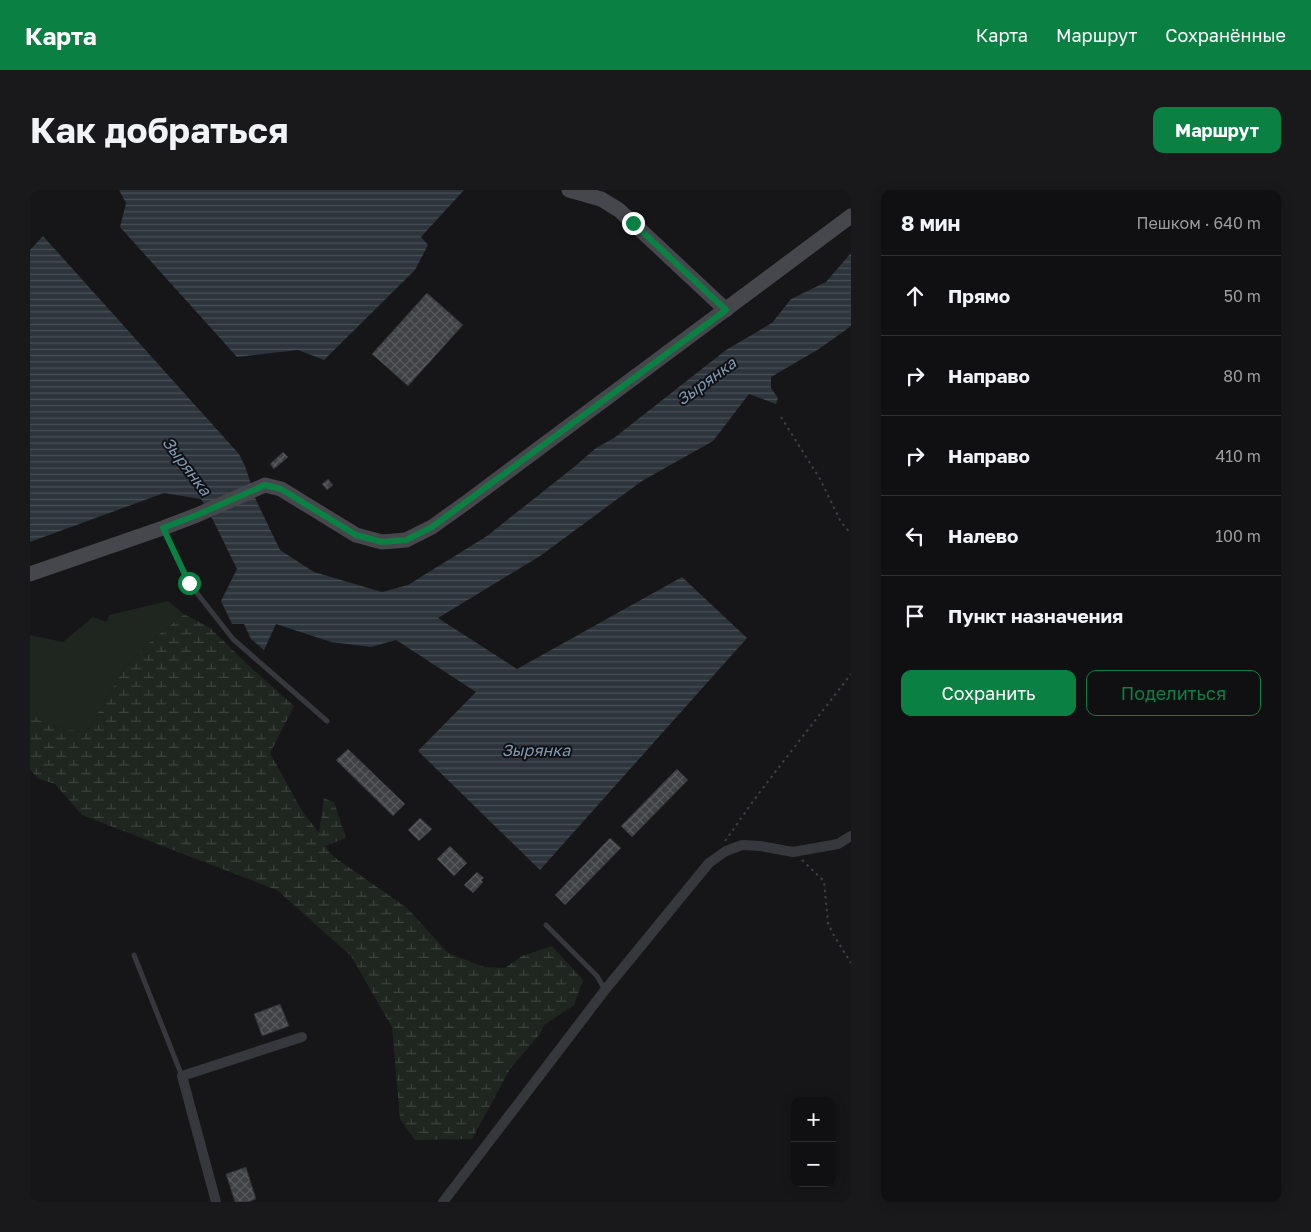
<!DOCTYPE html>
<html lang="ru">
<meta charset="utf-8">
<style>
:root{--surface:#101012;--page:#19191b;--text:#f1f3f6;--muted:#9c9d9f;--line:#303032;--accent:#0b8043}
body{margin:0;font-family:"Golos Text",sans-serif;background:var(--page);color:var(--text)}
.controls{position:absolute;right:15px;bottom:15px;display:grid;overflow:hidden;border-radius:10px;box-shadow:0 2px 12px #0003}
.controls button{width:45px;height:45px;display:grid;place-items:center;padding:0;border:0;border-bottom:1px solid var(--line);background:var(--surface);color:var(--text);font:25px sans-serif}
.stop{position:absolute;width:15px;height:15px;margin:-11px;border:4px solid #0b8043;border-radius:50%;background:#fff}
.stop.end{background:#0b8043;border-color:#fff;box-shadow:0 1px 5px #0008}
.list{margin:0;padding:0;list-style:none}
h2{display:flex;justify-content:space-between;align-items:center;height:65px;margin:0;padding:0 20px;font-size:21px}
h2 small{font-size:16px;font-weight:400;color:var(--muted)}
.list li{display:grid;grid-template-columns:32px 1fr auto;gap:15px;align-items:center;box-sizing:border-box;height:80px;padding:0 20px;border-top:1px solid var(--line)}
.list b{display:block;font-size:19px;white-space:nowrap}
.list em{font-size:16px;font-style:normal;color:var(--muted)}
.actions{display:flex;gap:10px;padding:15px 20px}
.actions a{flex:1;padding:11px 0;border:1px solid var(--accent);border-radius:10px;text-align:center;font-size:18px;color:var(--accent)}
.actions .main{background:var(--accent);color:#fff}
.icon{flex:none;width:28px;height:28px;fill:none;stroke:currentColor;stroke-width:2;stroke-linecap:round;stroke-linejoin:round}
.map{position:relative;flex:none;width:821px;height:1012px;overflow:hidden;border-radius:10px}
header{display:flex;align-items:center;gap:30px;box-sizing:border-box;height:70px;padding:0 25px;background:var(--accent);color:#fff}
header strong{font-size:24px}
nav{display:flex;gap:28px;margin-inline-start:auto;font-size:18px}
.intro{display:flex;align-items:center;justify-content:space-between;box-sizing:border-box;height:120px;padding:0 30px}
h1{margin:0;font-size:35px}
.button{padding:12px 22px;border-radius:10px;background:var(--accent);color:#fff;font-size:18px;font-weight:700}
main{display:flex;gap:30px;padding:0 30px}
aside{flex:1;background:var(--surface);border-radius:10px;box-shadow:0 2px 12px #0003}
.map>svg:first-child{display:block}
.green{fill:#1e261f}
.wetland{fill:url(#wetland-marsh)}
.water{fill:url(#water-rules)}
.building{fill:url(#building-cross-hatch);stroke:#303034}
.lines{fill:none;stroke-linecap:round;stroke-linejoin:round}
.path{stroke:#3d3f44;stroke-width:2;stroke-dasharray:2.5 4;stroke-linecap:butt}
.lane{stroke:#37383d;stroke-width:5}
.street{stroke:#37383d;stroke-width:10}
.secondary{stroke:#45474d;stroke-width:15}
.route{stroke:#0b8043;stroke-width:6}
.labels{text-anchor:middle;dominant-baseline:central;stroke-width:4;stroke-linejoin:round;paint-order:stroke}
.water-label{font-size:16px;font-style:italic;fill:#7f9bb3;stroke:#111113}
</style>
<header>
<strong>Карта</strong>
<nav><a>Карта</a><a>Маршрут</a><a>Сохранённые</a></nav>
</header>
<div class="intro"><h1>Как добраться</h1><a class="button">Маршрут</a></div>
<main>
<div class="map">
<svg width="821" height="1012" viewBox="0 0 821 1012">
<defs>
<pattern id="wetland-marsh" width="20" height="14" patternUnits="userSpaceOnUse" patternTransform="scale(1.25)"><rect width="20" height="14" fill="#1e261f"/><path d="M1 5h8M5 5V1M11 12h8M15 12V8" fill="none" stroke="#3c433d"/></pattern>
<pattern id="water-rules" width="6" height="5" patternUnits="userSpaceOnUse" patternTransform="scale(1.25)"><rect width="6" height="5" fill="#2c353c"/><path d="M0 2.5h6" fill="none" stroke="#485056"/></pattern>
<pattern id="building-cross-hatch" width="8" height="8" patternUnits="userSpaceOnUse" patternTransform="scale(1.25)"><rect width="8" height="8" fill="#404145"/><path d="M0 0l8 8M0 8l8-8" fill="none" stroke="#595a5e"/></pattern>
</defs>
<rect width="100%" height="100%" fill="#161618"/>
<!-- green -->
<path class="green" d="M138,411l16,13 -33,27 -25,25 -40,67 -39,-8 -17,-12v-78l33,7 30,-25 14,5 2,-7z"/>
<!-- wetland -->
<path class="wetland" d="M154,424l26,14 38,37 46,41 -24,47 32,58 17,22 5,-35 10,4 12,36 -21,8 9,11 73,51 41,45 36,14 21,1 17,-12 30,-10 31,34 -9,25 -30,20 -4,9 -30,35 -38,70 -57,1 -15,-21 -8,-92 -41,-71 -74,-66 -195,-75 -27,-31 -16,-5 -9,-9v-57l17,12 39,8 40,-67 25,-25z"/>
<!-- water -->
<g class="water">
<path d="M89,0h345l-43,47 7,8 -13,25 -91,90 -26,-10 -61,7 -117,-130 6,-24z"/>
<path d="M13,46l196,218 6,12 11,34 24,50 34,22 68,20 26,-7 79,-49 87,-69 22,-19 18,-10 112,-88 46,-27 19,-24 35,-17 25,-29v73l-32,23 -48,28v11l7,10 -2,6 -27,-10 -36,47 -71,40 -102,75 -102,62 79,51 165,-92 65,61 -207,232 -122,-119 58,-59 -80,-52 -25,7 -40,-5 -55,-18 -12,26 -13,-11 -7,-15h-12l-11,-23 16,-32 -24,-49 -12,-21 -37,-6 -134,49v-292z"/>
</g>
<!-- building -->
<g class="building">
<path d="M397,103l36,32 -55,61 -36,-32z"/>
<path d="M253,262l5,5 -14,12 -4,-5z"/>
<path d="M298,289l5,6 -6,5 -5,-6z"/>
<path d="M318,559l57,55 -12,12 -57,-56z"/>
<path d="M647,579l11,11 -56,57 -11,-11z"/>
<path d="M390,628l12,11 -13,12 -11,-11z"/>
<path d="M580,648l11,10 -56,57 -10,-10z"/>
<path d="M420,656l17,17 -13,13 -17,-17z"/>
<path d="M447,682l7,6 -3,2 2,2 -10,11 -9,-8z"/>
<path d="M250,814l9,22 -27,10 -8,-22z"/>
<path d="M216,977l10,32 -8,3h-13l-9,-28z"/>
</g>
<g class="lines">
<!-- path -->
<g class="path">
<path d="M751,227l39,62 21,43 10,12"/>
<path d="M695,651l34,-48 92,-119"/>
<path d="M772,670l22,21 4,42 5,11 18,29"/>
</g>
<!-- lane -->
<g class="lane">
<path d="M134,341l25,52 44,56 94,82"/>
<path d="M516,735l51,51 8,14"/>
<path d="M104,765l48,121"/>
</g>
<!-- street -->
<g class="street">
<path d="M186,1012l-34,-126 120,-39"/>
<path d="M413,1012l162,-212 104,-127 17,-12 16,-6 18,1 33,6 45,-8 13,-8"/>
</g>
<!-- secondary -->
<g class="secondary">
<path d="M539,0l32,9 18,11 107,100"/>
<path d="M0,384l133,-46 34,-13 68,-30 16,4 75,46 26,7 24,-2 26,-13 35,-25 384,-286"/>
</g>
</g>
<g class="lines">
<!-- route -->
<path class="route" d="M159,393l-26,-55 34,-13 68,-30 16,4 75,46 26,7 24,-2 26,-13 294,-217 -93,-87"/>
</g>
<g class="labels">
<!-- water labels -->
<g class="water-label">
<text transform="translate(676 191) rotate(-36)">Зырянка</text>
<text transform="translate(157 276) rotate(53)">Зырянка</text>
<text x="506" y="560">Зырянка</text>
</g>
</g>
</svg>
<div class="controls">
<button>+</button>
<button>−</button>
</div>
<div class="stop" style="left:159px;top:393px"></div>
<div class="stop end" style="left:603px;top:33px"></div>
</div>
<aside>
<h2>8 мин<small>Пешком · 640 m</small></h2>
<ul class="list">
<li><svg class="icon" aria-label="ahead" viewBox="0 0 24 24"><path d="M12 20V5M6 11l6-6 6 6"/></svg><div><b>Прямо</b></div><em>50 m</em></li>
<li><svg class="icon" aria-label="right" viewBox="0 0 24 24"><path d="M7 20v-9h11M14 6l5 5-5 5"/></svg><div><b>Направо</b></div><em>80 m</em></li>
<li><svg class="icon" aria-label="right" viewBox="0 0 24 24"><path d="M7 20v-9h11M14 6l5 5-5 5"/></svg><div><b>Направо</b></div><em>410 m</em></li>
<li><svg class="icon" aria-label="left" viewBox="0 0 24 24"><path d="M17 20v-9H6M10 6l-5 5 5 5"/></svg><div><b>Налево</b></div><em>100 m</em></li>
<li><svg class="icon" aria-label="arrive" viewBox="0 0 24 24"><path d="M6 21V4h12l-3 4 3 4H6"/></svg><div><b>Пункт назначения</b></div></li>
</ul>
<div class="actions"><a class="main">Сохранить</a><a>Поделиться</a></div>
</aside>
</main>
